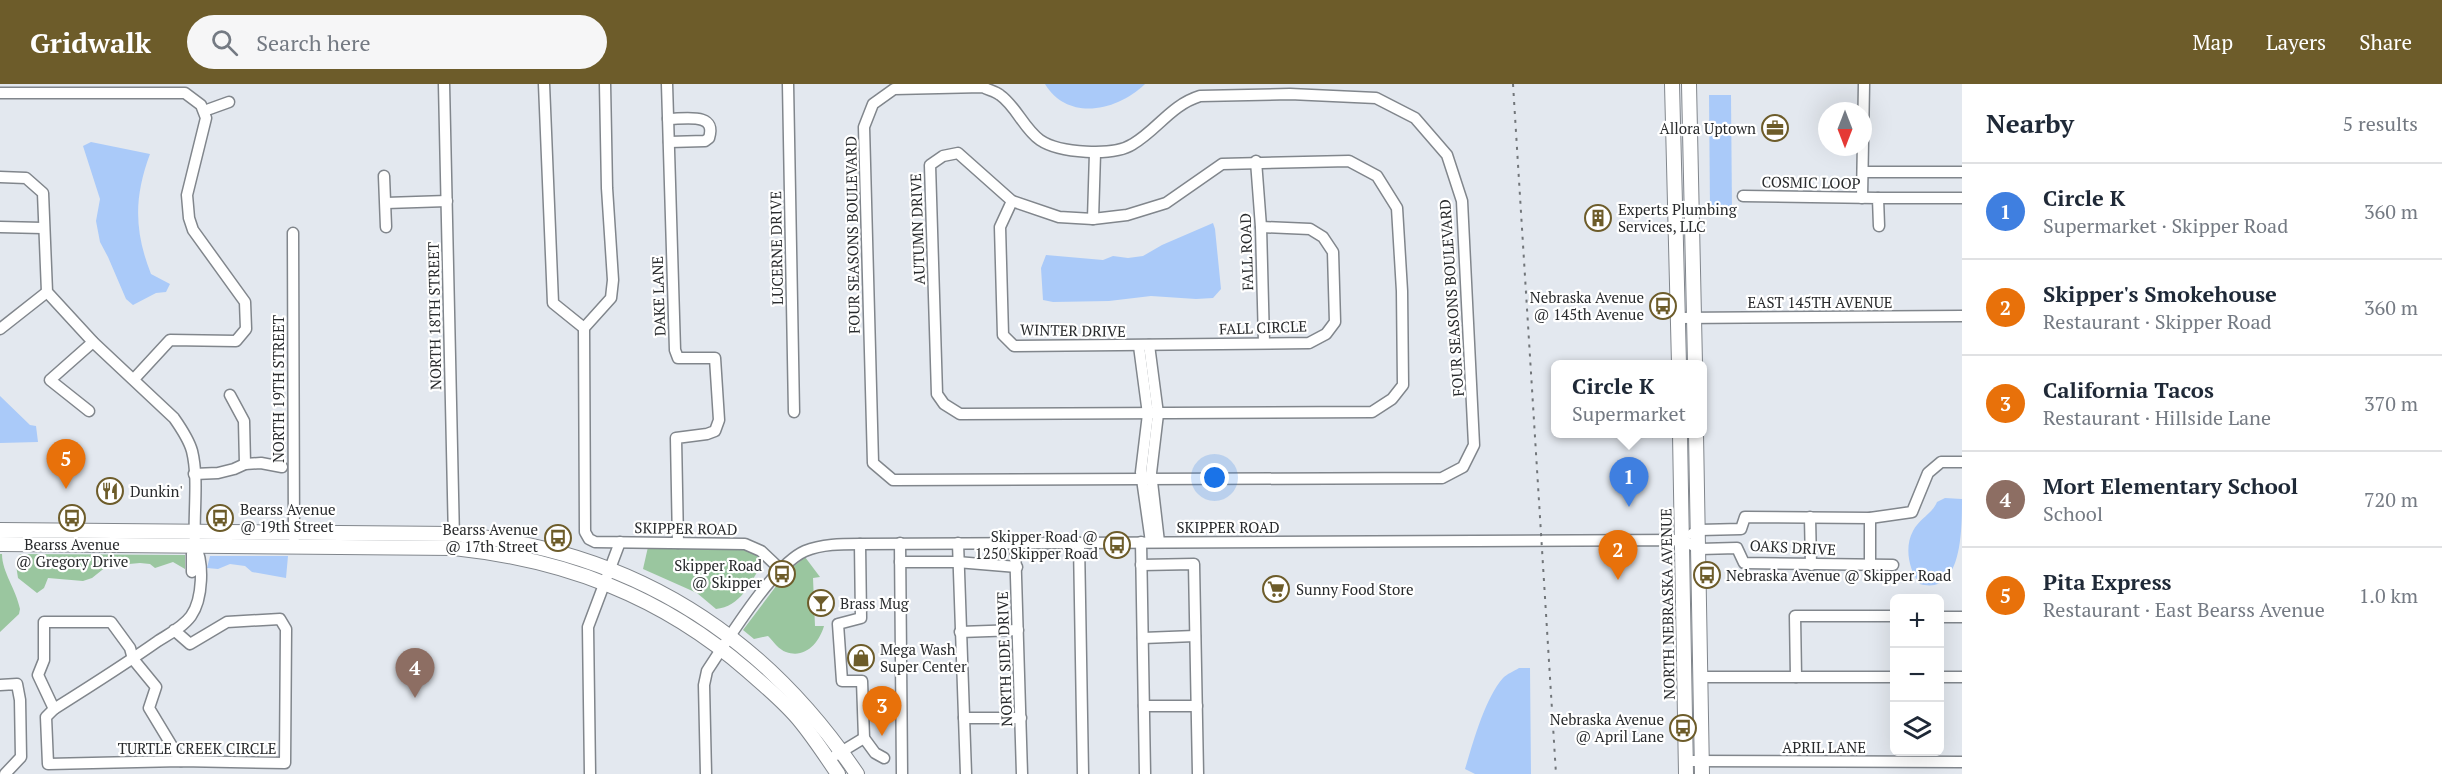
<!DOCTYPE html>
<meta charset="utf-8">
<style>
:root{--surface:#fff;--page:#f6f6f7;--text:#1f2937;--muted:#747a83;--line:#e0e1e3;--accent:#6d5c2a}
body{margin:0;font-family:"PT Serif",serif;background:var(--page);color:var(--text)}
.controls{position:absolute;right:18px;bottom:18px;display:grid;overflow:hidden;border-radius:9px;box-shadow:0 6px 24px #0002}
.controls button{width:54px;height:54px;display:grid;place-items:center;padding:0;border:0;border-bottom:2px solid var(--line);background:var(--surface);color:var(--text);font:30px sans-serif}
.compass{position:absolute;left:1818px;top:18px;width:54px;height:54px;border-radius:50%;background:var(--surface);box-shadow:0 6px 24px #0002;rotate:180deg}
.you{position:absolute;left:1215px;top:394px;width:21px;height:21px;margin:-15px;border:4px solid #fff;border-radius:50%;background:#1a73e8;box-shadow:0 0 0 9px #1a73e833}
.badge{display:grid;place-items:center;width:39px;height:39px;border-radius:50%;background:var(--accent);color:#fff;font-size:20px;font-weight:700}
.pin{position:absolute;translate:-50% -50px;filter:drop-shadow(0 2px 3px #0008)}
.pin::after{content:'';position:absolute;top:32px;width:21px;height:18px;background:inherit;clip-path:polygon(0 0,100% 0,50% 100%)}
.popup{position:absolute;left:1551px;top:276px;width:156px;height:78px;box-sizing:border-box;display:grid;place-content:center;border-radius:9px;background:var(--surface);filter:drop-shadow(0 2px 4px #0005);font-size:20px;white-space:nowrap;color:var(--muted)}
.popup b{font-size:22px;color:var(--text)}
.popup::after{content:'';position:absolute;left:50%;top:100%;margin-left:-12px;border:12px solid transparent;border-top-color:var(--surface)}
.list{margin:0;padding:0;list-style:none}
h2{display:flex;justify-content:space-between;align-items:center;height:78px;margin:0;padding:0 24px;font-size:26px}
h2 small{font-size:20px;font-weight:400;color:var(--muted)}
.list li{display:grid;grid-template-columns:39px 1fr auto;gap:18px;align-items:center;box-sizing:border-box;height:96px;padding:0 24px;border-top:2px solid var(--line)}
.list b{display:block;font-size:22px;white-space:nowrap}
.list p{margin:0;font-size:20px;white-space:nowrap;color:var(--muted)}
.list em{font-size:20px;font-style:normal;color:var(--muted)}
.icon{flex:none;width:33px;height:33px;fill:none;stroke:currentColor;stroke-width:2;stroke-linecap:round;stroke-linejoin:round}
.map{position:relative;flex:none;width:1962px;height:690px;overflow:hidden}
header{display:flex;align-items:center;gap:36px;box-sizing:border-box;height:84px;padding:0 30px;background:var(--accent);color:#fff}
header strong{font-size:28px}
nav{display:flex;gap:33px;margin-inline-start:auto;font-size:21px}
.search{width:420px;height:54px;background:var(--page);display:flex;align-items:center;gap:15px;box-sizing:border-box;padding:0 21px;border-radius:33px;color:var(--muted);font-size:22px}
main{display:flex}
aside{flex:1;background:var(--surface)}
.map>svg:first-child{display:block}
.green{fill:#9ac69f}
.water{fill:#aacaf9}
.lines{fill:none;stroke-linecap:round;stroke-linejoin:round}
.minor-casing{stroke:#81868c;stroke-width:13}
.major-casing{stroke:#81868c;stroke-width:16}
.minor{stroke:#fff;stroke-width:10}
.major{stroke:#fff;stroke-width:14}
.rail{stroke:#717579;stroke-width:2;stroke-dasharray:3 6;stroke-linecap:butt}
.labels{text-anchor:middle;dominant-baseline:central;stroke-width:4.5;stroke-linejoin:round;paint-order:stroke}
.poi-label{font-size:15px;fill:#282a2c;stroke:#fff;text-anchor:start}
.street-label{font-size:15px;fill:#282a2c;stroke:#fff}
</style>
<header>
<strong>Gridwalk</strong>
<div class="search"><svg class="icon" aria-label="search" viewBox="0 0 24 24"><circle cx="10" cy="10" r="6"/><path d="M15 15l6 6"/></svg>Search here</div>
<nav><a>Map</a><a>Layers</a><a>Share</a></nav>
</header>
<main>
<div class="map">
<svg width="1962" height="690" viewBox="0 0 1962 690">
<rect width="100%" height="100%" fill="#e3e8ef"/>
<!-- green -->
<g class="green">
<path d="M648,463l90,1 18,6 6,9c-11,20 -22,44 -46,46l-19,-16 -54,-24z"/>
<path d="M0,470h2c0,18 14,35 18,55l-1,5 -19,18z"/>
<path d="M20,470l165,1v14l-12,-7 -18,6 -5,-4 -10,-1 -33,3 -15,12 -9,3 -35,-3 -4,10 -7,5 -19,-15 -2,-13z"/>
<path d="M805,473l15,20 -7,1 2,48h9c-5,17 -19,33 -38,26 -7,-2 -13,-11 -18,-16l-14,3 -11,-9 43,-57z"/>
</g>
<!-- water -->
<g class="water">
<path d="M1045,0h100c-28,27 -77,38 -100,0z"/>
<path d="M1709,11h22l1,118h-22z"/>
<path d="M91,58l59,12c-16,43 -16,77 1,120l19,10 -4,8 -10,1 -23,12 -7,-6 -18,-42 -8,-15 -4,-21 4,-22 -17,-53z"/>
<path d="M1213,139l2,6 6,60 -8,9 -17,1 -45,-3 -42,5 -56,1 -10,-2 -2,-32 5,-13 57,5 10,-4 15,2 15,-2 19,-11z"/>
<path d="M0,312l30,29 6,1 2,16 -38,1z"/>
<path d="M1945,414l17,1c0,31 0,97 -42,85 -11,-13 -16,-37 -7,-53 6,-12 19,-17 24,-29z"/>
<path d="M210,472h78l-2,22 -34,-6 -7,-6 -15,-2 -12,5 -11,-1z"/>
<path d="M1519,584h11l1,106h-56l-10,-5c8,-26 20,-71 38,-91 4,-4 11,-7 16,-10z"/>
</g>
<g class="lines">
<defs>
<g id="minor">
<path d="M444,0l10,456"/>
<path d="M544,0l9,219 31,25"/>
<path d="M605,0l2,104 6,92 -2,18 -27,30 1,204 4,7 6,3 150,2 16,7 19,18"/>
<path d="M667,0l8,266 3,8h37l4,62 -4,11 -8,3 -31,4 2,105"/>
<path d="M788,0l6,328"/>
<path d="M983,3c5,3 12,4 17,8 16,11 24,34 40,45 19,13 73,17 93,4 25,-15 38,-39 67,-48l90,-2 86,4 39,20 32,37 15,46 12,244 -11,22 -21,11 -549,2 -20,-17 -9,-336 9,-23 21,-15z"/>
<path d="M0,9h185l16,12 5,13 -19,77 2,23 4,12 52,72 1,27 -10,12 -66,-1 -36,39"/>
<path d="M204,27l25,-9"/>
<path d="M668,35c17,0 49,-7 41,19l-4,3 -36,1"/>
<path d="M958,69l54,48 47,16 34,2 34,-4 39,-12 56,-39 127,-3 28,15 20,32 5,83 1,94 -11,14 -20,13 -412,2 -16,-10 -7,-10 -7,-229 13,-9z"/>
<path d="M1256,77l5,66 3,115"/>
<path d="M1863,88h99"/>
<path d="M384,92l2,51"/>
<path d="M0,93l26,1 17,15 4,99 46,50 81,76c7,10 15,22 18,33 7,28 1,65 3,94l-3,9v18"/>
<path d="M1743,112l135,2 1,28"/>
<path d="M1862,114l2,-114"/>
<path d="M1878,114h84"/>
<path d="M1012,117l-12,26 3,108 11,11 295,-3 17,-9 9,-12 -2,-70 -10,-15 -13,-8 -49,-2"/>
<path d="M386,119l61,-2"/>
<path d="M1093,135l2,-66"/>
<path d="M0,143l43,1"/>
<path d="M293,149l1,305"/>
<path d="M1678,234l284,-2"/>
<path d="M0,245l47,-37"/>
<path d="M1149,261l9,69 -7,59 8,69"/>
<path d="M1139,262l9,68 -7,58 10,70"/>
<path d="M230,311l14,26 1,43"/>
<path d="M89,327l-39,-31 43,-38"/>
<path d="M194,390l24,-1 16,-4 11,-5 16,-1 21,4"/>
<path d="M1810,433l1,48"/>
<path d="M1692,450l7,-4 42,-1 4,-12 125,1 42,-6 16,-39 13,-11h21"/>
<path d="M1141,458l4,232"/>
<path d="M900,459l2,231"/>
<path d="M958,459l8,231"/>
<path d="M1079,459l4,231"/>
<path d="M860,460l1,74 -23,6 4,57h20l2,57 11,15 9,5"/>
<path d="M1015,460l7,230"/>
<path d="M900,478h57l60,5"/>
<path d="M1141,481l53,-1 4,210"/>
<path d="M1870,481v-47"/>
<path d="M1940,533h22"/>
<path d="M174,546l16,14 37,-22 53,-3 6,10 -1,134 -104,-2 -133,3 -2,-47 8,-8c35,-22 70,-44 104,-68 11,-7 25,-14 33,-25 12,-17 13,-54 4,-71"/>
<path d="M960,548l58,-2"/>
<path d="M1143,554l52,-2"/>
<path d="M1701,593h193"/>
<path d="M1796,593l-1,-61h99"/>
<path d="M1940,593h22"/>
<path d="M0,601l17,-1 3,16 1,57 -16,17"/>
<path d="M1144,622h53"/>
<path d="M54,625l-16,-34 6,-15v-38h67l19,26 3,11 23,28 -7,21 32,53"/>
<path d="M964,634h57"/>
<path d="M836,671l28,-17"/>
<path d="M1686,677l276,1"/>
<path d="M590,690l-2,-147 32,-85"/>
<path d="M706,690l-2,-89 3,-14c20,-30 66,-106 98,-120 17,-7 36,-7 55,-7l823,-4 16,9 38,-1 7,15 149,2"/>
</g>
<g id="major">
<path d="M1672,0l7,280"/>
<path d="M1689,0l6,280"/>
<path d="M1680,350l6,340"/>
<path d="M1696,350l6,340"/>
<path d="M0,446l454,4c173,15 306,96 403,240"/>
<path d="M0,460l454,4c112,12 208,48 294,123 18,16 38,32 53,51 13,16 25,34 37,52"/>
</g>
</defs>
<!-- minor casing -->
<use href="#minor" class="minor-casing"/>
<!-- major casing -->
<use href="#major" class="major-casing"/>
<!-- minor -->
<use href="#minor" class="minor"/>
<!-- major -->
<use href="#major" class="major"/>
<!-- rail -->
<path class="rail" d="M1513,0l43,690"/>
</g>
<!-- icons -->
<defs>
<symbol id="office-ring" viewBox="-11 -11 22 22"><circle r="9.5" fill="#fff" stroke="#6d5c2a" stroke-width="1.5"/><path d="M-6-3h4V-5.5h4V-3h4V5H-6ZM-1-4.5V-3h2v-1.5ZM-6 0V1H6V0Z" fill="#6d5c2a"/></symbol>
<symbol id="building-ring" viewBox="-11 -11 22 22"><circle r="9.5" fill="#fff" stroke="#6d5c2a" stroke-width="1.5"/><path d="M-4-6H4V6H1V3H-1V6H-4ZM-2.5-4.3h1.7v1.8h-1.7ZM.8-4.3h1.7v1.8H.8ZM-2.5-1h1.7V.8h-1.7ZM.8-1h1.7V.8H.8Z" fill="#6d5c2a"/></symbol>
<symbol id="bus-ring" viewBox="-11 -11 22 22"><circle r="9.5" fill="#fff" stroke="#6d5c2a" stroke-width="1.5"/><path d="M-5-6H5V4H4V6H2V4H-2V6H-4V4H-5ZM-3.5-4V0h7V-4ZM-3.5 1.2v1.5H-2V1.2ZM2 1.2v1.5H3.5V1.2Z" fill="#6d5c2a"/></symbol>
<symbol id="restaurant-ring" viewBox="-11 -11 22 22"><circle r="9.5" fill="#fff" stroke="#6d5c2a" stroke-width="1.5"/><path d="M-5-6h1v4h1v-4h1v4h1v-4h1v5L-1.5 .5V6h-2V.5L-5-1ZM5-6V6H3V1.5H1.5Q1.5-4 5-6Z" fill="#6d5c2a"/></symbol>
<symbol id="supermarket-ring" viewBox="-11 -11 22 22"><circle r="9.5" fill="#fff" stroke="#6d5c2a" stroke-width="1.5"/><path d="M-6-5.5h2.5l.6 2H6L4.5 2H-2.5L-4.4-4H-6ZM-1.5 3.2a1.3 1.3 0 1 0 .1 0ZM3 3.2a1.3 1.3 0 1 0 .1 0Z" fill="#6d5c2a"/></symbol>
<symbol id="bar-ring" viewBox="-11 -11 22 22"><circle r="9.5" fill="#fff" stroke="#6d5c2a" stroke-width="1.5"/><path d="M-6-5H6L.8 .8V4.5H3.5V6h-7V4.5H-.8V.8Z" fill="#6d5c2a"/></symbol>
<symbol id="shop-ring" viewBox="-11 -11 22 22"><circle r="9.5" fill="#fff" stroke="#6d5c2a" stroke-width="1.5"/><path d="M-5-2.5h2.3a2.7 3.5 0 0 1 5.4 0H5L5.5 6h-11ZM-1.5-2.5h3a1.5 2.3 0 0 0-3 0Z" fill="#6d5c2a"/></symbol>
</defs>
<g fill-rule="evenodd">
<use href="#office-ring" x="1760" y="29" width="30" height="30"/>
<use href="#building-ring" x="1583" y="119" width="30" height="30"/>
<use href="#bus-ring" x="1648" y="207" width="30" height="30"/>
<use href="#restaurant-ring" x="95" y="392" width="30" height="30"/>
<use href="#bus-ring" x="57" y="419" width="30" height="30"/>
<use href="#bus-ring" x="205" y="419" width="30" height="30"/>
<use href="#bus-ring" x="543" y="439" width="30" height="30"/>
<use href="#bus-ring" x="1102" y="446" width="30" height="30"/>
<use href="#bus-ring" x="767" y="475" width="30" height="30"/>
<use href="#bus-ring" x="1692" y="476" width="30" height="30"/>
<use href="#supermarket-ring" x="1261" y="490" width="30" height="30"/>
<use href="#bar-ring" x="806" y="504" width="30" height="30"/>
<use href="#shop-ring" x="846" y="559" width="30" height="30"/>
<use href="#bus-ring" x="1668" y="629" width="30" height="30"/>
</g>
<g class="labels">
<!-- poi labels -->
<g class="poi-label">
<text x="1756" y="44" text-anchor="end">Allora Uptown</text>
<text x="1618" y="125">Experts Plumbing<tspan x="1618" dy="17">Services, LLC</tspan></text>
<text x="1644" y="213" text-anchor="end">Nebraska Avenue<tspan x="1644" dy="17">@ 145th Avenue</tspan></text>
<text x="130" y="407">Dunkin'</text>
<text x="240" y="425">Bearss Avenue<tspan x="240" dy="17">@ 19th Street</tspan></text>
<text x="538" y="445" text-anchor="end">Bearss Avenue<tspan x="538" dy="17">@ 17th Street</tspan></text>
<text x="1098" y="452" text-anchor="end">Skipper Road @<tspan x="1098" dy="17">1250 Skipper Road</tspan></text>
<text x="72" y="460" text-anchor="middle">Bearss Avenue<tspan x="72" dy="17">@ Gregory Drive</tspan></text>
<text x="762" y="481" text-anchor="end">Skipper Road<tspan x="762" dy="17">@ Skipper</tspan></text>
<text x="1726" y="491">Nebraska Avenue @ Skipper Road</text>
<text x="1296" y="505">Sunny Food Store</text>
<text x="840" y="519">Brass Mug</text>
<text x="880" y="565">Mega Wash<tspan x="880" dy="17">Super Center</tspan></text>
<text x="1664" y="635" text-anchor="end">Nebraska Avenue<tspan x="1664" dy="17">@ April Lane</tspan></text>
</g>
<!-- street labels -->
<g class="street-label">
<text transform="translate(1811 98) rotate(1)">COSMIC LOOP</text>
<text transform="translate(917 145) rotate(-92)">AUTUMN DRIVE</text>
<text transform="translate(852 151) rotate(-91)">FOUR SEASONS BOULEVARD</text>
<text transform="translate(776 164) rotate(-91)">LUCERNE DRIVE</text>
<text transform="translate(1246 168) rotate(-92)">FALL ROAD</text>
<text transform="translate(658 212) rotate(-92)">DAKE LANE</text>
<text transform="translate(1451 214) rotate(-94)">FOUR SEASONS BOULEVARD</text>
<text x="1820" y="218">EAST 145TH AVENUE</text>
<text transform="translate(434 232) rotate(-91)">NORTH 18TH STREET</text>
<text transform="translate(1263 243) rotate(-2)">FALL CIRCLE</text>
<text transform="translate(1073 246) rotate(1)">WINTER DRIVE</text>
<text transform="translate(278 305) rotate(-90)">NORTH 19TH STREET</text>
<text x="1228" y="443">SKIPPER ROAD</text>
<text transform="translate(686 444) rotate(1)">SKIPPER ROAD</text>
<text transform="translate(1793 463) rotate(3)">OAKS DRIVE</text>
<text transform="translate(1667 520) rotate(-91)">NORTH NEBRASKA AVENUE</text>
<text transform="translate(1004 575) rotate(-92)">NORTH SIDE DRIVE</text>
<text x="1824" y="663">APRIL LANE</text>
<text x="197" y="664">TURTLE CREEK CIRCLE</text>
</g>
</g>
</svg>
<div class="controls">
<button>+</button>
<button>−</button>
<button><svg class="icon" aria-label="layers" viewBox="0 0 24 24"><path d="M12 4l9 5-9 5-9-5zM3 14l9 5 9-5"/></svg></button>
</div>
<svg class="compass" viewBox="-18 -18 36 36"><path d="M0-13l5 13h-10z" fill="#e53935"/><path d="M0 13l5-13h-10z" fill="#747a83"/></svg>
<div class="you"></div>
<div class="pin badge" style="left:1629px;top:423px;background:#3f7fe0">1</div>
<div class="popup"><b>Circle K</b>Supermarket</div>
<div class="pin badge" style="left:1618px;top:496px;background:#e8710a">2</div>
<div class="pin badge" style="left:882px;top:652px;background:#e8710a">3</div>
<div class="pin badge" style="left:415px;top:614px;background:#8d6e63">4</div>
<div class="pin badge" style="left:66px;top:405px;background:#e8710a">5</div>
</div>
<aside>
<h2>Nearby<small>5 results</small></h2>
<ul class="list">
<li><span class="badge" style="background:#3f7fe0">1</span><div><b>Circle K</b><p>Supermarket · Skipper Road</p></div><em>360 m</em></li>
<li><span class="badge" style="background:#e8710a">2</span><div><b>Skipper's Smokehouse</b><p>Restaurant · Skipper Road</p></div><em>360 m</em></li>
<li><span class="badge" style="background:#e8710a">3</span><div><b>California Tacos</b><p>Restaurant · Hillside Lane</p></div><em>370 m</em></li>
<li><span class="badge" style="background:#8d6e63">4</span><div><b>Mort Elementary School</b><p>School</p></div><em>720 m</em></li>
<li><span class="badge" style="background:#e8710a">5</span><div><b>Pita Express</b><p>Restaurant · East Bearss Avenue</p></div><em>1.0 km</em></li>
</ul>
</aside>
</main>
